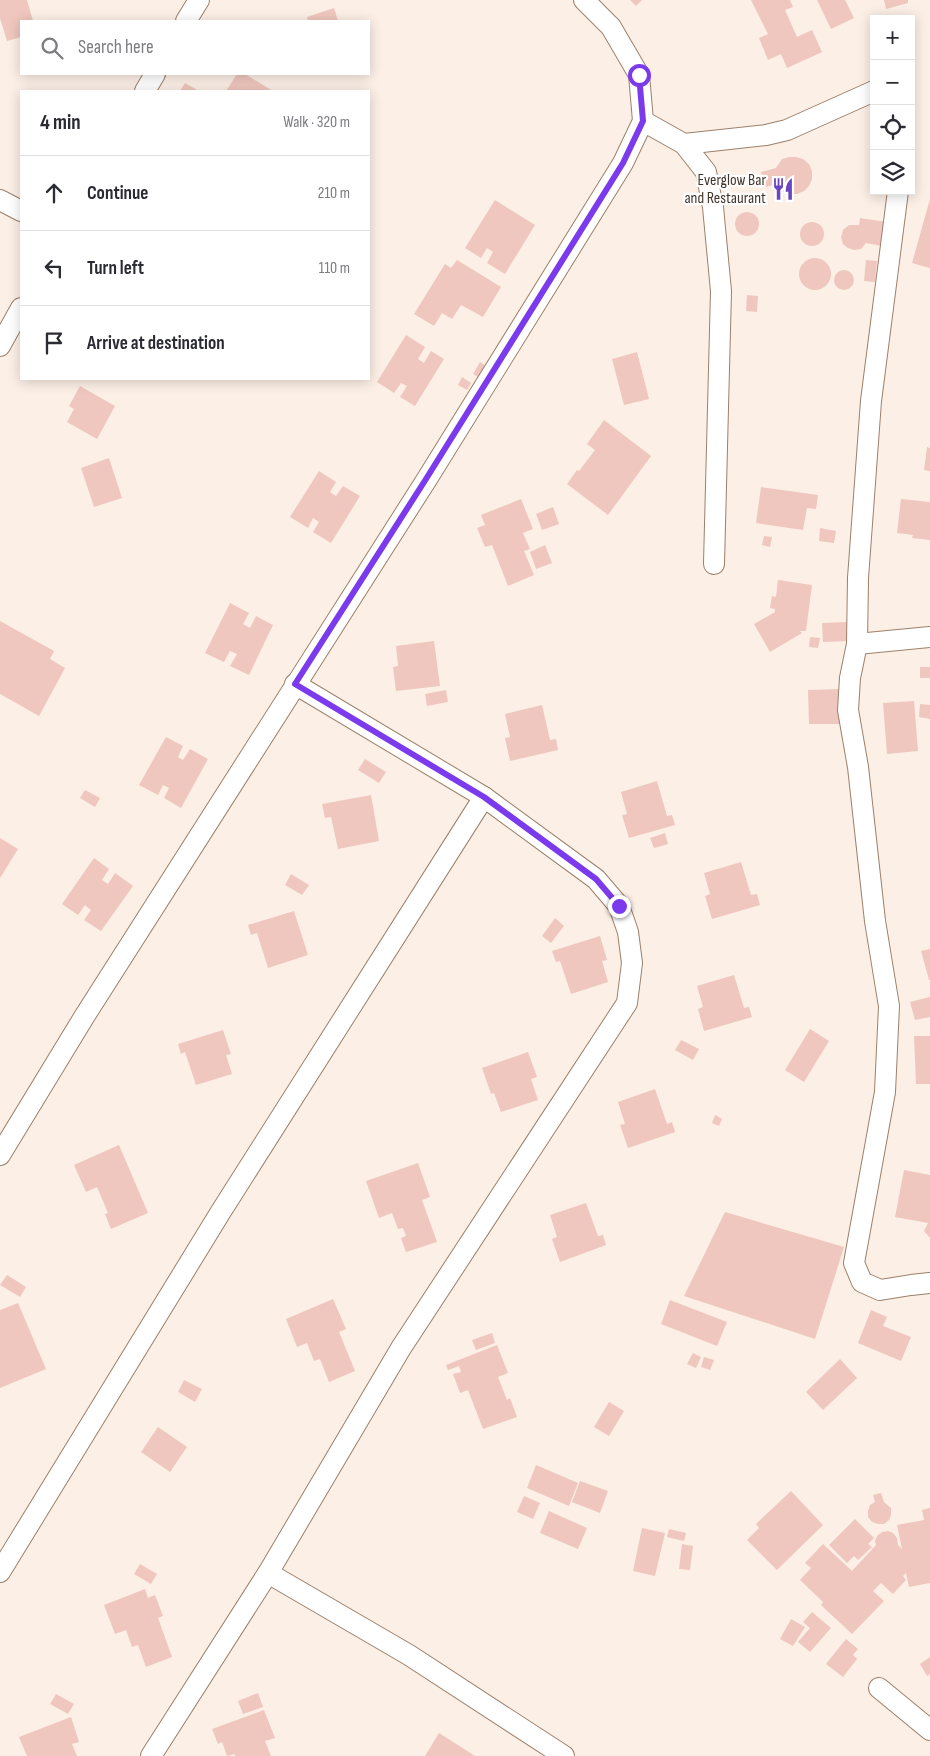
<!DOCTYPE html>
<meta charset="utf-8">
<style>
:root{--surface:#fff;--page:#f2f2f3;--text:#2b2b33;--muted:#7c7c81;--line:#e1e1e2}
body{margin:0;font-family:"Sofia Sans Condensed",sans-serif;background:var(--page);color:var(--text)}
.controls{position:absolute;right:15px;top:15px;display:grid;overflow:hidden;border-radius:0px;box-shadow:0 2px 12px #0003}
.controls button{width:45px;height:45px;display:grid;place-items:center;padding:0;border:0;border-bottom:1px solid var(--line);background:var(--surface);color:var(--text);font:25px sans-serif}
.stop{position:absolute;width:15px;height:15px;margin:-11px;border:4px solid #7c3aed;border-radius:50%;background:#fff}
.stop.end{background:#7c3aed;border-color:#fff;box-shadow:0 1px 5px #0008}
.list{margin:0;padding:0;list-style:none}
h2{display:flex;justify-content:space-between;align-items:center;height:65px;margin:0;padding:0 20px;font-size:21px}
h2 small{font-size:16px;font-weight:400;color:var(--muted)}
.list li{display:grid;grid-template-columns:32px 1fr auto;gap:15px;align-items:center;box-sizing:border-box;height:75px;padding:0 20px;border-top:1px solid var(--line)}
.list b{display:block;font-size:19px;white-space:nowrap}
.list em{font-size:16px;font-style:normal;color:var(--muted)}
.icon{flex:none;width:28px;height:28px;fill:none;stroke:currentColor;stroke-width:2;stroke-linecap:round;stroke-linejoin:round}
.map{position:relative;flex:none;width:930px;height:1756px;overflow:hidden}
.search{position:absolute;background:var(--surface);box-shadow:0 2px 12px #0003;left:20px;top:20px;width:350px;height:55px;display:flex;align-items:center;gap:12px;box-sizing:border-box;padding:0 18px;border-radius:0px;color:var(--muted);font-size:19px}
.panel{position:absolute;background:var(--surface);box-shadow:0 2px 12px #0003;left:20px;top:90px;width:350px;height:290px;border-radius:0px}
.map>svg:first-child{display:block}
.building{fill:#efc7be}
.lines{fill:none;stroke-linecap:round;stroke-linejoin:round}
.minor-casing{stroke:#9c806a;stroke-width:22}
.minor{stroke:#fff;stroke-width:20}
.route{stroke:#7c3aed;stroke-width:6}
.labels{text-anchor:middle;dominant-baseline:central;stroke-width:4.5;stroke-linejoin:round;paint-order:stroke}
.poi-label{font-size:16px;fill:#41352c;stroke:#fff;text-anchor:end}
</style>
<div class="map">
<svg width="930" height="1756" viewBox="0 0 930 1756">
<rect width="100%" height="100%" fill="#fcefe6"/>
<!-- building -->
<g class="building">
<path d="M0,0h27l6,21h-12v16l-14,4 -7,-23z"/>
<path d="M630,0h12l-6,6z"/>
<path d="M751,0h39l3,7 -8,3 12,27 15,-7 10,22 -35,16 -6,-14 -13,6 -9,-22 9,-4z"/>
<path d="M817,0h28l9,18 -23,11z"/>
<path d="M884,0h24v3l-22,6z"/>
<path d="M334,8l4,13h-30l-1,-4z"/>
<path d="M237,74h8l28,17h-47z"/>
<path d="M185,83l14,8h-19z"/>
<path d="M789,157h7l7,2 6,5 3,7v8l-3,7 -5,5 -7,3h-7l-7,-2 -7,-8 -10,3 -5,-15 15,-4 6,-9z"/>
<path d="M930,199v69l-18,-5z"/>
<path d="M495,200l40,25 -30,49 -18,-11 6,-11 -6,-4 -6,10 -16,-10z"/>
<circle cx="747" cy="224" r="12"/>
<path d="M860,218l27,4 -5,24 -16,-3 -5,6 -7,1 -6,-2 -5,-4 -2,-7 2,-7 6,-5h10z"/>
<circle cx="812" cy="234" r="12"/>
<circle cx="815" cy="274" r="16"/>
<path d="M457,260l44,27 -18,30 -22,-12 -9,14 -10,-6 -8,13 -20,-12 31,-50 6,4z"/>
<path d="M866,260l11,1 -2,21 -11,-1z"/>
<circle cx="844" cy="280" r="10"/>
<path d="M747,295l11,1 -1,16 -11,-1z"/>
<path d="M406,335l19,12 -7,12 6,4 7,-12 13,8 -29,47 -15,-9 7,-11 -6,-3 -7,10 -17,-11z"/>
<path d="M637,352l12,47 -25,6 -12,-46z"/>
<path d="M480,362l7,5 -7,11 -7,-4z"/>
<path d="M462,377l9,6 -4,7 -9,-5z"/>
<path d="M80,386l35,20 -18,33 -30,-17 7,-13 -5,-3z"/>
<path d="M604,420l47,36 -43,59 -41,-31 10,-14 2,1 16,-21 -8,-6z"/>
<path d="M927,447l3,1v23l-6,-1z"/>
<path d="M109,458l13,40 -28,9 -13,-39z"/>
<path d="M319,471l17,11 -6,10 6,4 7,-10 17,10 -29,47 -18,-11 6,-10 -6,-4 -5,10 -18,-11z"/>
<path d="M761,487l57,8 -2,14 -9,-1 -4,22 -47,-7z"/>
<path d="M521,499l12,30 -10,4 7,16 -6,2 10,24 -26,11 -16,-41 -7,2 -8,-19 8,-3 -4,-10z"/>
<path d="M901,499l29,3v38l-18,-2 1,-3 -16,-2z"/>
<path d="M553,507l6,17 -17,6 -6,-16z"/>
<path d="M820,528l16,3 -2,12 -15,-2z"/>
<path d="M764,536l8,1 -2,10 -8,-2z"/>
<path d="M545,545l7,18 -16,6 -6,-17z"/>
<path d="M778,580l34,5 -6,46h-6l2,2 -32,19 -16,-28 21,-12v-3l-5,-1 2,-12 4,1z"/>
<path d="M230,603l19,10 -6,11 7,4 6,-12 17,9 -24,50 -19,-9 7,-12 -7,-3 -6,11 -19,-9z"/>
<path d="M0,621l54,30 -4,8 15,9 -26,48 -39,-22z"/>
<path d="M847,622l1,19 -25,1 -1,-19z"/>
<path d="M810,637l10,1 -2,10 -9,-1z"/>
<path d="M434,641l6,45 -44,5 -3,-24 5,-1 -2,-20z"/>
<rect x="920" y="667" width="10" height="11"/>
<path d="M840,689l1,35h-32l-1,-34z"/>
<path d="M446,690l2,12 -21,4 -2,-12z"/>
<path d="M914,701l4,50 -31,3 -4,-51z"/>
<path d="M920,704l10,1v14l-11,-2z"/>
<path d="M542,705l8,35 6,-1 2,11 -48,11 -5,-23 5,-1 -5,-23z"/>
<path d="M166,737l17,9 -5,11 5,3 7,-11 18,10 -27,49 -17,-10 5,-10 -6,-3 -5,10 -19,-10z"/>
<path d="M365,759l21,13 -7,11 -21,-13z"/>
<path d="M657,781l10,35 5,-1 3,10 -46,13 -7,-23 5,-1 -6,-22z"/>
<path d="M85,790l15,8 -5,9 -15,-9z"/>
<path d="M371,795l8,46 -41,8 -7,-32 -6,1 -3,-14z"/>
<path d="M665,833l3,11 -14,4 -4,-10z"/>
<path d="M0,838l18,11 -18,29z"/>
<path d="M94,858l15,11 -7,11 6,4 7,-11 18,13 -32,45 -17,-11 7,-10 -6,-5 -7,10 -16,-11z"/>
<path d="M741,862l10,33 6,-1 3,11 -48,14 -7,-23 5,-2 -6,-21z"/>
<path d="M291,874l18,11 -7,10 -17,-10z"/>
<path d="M294,911l14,44 -40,13 -11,-35 -6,2 -3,-10z"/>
<path d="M555,918l9,8 -13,17 -9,-7z"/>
<path d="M600,936l7,24 -5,1 6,21 -37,12 -11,-33 -4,1 -4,-11z"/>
<path d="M930,949v31h-1l-8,-29z"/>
<path d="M734,975l10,33 5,-1 3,10 -48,14 -6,-22 5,-2 -6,-21z"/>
<path d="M930,997v20l-15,3 -5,-18z"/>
<path d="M810,1029l19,12 -25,41 -19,-12z"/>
<path d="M223,1030l8,24 -5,1 6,19 -36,11 -11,-33 -4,2 -3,-10z"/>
<path d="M914,1036h16v48h-14z"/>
<path d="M681,1040l18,9 -6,11 -18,-10z"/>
<path d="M528,1052l9,25 -6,2 7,21 -37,12 -7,-19 -3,1 -9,-26z"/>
<path d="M655,1089l12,35 5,-2 3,10 -47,16 -8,-23 5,-1 -7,-22z"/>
<path d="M715,1115l7,4 -3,7 -7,-3z"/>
<path d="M119,1145l29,68 -37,16 -6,-15 3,-1 -11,-26 -11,5 -12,-27z"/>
<path d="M418,1163l12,34 -8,3 15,42 -31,10 -5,-14 5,-2 -3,-8 -5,1 -6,-16 -13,5 -13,-37z"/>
<path d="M904,1170l26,5v63l-6,-7 4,-8 -33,-6z"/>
<path d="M586,1203l12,33 5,-1 3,10 -46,17 -8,-23 5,-2 -7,-22z"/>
<path d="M725,1212l119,35 -29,92 -131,-43z"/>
<path d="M7,1275l19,12 -6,10 -20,-12z"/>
<path d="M333,1299l13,30 -7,3 16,39 -26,11 -9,-23 -6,2 -7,-18 -10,4 -11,-28z"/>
<path d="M670,1300l57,22 -10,24 -56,-22z"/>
<path d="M18,1303l28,66 -46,19v-78z"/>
<path d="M871,1310l16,7 -4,9 28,11 -10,24 -43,-18z"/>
<path d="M492,1333l3,10 -19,7 -4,-10z"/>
<path d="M497,1345l11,28 -10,4 9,23 3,-2 7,19 -34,12 -15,-39 -8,3 -7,-19 8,-2 -2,-6 -11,4 -2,-5z"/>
<path d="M693,1353l8,4 -5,11 -9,-4z"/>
<path d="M704,1357l10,3 -4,10 -9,-3z"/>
<path d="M840,1359l17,19 -34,32 -17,-18z"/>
<path d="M184,1380l18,9 -7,13 -17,-10z"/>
<path d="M609,1402l15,9 -15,25 -15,-9z"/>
<path d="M158,1427l29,20 -17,25 -29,-20z"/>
<path d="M536,1465l42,18 -9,23 -42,-18z"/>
<path d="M580,1481l28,10 -8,22 -28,-11z"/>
<path d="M791,1491l32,34 -46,45 -30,-30 12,-12 -3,-4z"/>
<path d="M881,1493l3,9 7,6v7l-2,5 -5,4h-6l-6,-2 -4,-5v-6l2,-6 5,-3 -2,-7z"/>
<path d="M524,1496l16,7 -7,16 -16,-7z"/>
<path d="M930,1508v75l-21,4 -3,-14 -3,3 3,4 -13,14 -12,-11 -8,8 11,10 -32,33 -31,-29 2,-3 -23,-22 11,-12 -6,-5 18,-19 29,27 24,-26 -1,-4 2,-5 5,-4 6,-1 5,2 4,5 1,7 4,4 -5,-24 27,-5 -2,-10z"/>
<path d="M549,1511l38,17 -9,21 -38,-16z"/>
<path d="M855,1519l19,19 -6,6 4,3 -14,13 -4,-4 -7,7 -18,-18z"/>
<path d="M642,1528l23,5 -10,43 -22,-5z"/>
<path d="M669,1529l17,4 -2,8 -17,-4z"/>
<path d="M682,1544l11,2 -3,24 -11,-1z"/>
<path d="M140,1564l17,10 -6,10 -17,-10z"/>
<path d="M145,1589l3,9 7,-3 8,21 -5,2 14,39 -26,10 -8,-22 -6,2 -6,-17 -11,4 -11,-29z"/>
<path d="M812,1612l19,16 -21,24 -12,-10 12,-14 -7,-6z"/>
<path d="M791,1619l14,8 -12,19 -13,-7z"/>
<path d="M846,1639l12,10 -5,6 4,4 -14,18 -17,-13z"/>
<path d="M930,1657v17l-3,2 -7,-12z"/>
<path d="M258,1693l5,14 -20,7 -5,-13z"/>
<path d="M56,1694l18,10 -6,10 -18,-10z"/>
<path d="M264,1710l11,28 -10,3 6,15h-36v-2l-8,2 -5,-14 -4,2 -6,-15z"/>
<path d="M71,1717l8,25 -7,2 5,12h-50l-8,-19z"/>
<path d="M439,1733l36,23h-50z"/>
</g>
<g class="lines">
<defs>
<g id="minor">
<path d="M186,21l13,-21"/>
<path d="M145,91l10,-17"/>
<path d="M643,121l41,23 22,28 7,35 8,84 -7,273"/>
<path d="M684,144l82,-9 21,-5 87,-39"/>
<path d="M898,191l-27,210 -13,177 -1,66 -7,34 -2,32 10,57 17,154 14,85 -4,86 -31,171 8,19 18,8 31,-5 19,-2"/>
<path d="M0,200l21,11"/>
<path d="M0,346l21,-38"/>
<path d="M857,644l73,-7"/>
<path d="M0,1155l84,-138 343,-538 196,-316 20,-42 -4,-46 -28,-48 -27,-27"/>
<path d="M0,1572l220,-359 264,-416"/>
<path d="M268,1573l141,82 155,101"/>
<path d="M879,1688l51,42"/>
<path d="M151,1756l117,-183 133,-225 226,-345 5,-40 -4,-31 -9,-26 -23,-27 -112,-82 -189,-113"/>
</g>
</defs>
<!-- minor casing -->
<use href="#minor" class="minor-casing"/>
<!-- minor -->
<use href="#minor" class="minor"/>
</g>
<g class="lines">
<!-- route -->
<path class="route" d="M619,906l-23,-27 -112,-82 -189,-113 131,-205 197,-316 20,-42 -4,-46"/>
</g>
<!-- icons -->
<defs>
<symbol id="restaurant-bare" viewBox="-9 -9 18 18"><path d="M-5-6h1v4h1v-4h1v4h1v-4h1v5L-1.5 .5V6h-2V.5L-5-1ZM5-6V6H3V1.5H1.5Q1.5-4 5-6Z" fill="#6846bf" stroke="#fff" stroke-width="2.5" paint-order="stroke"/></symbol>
</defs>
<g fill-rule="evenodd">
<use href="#restaurant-bare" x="767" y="173" width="32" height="32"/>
</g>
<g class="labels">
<!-- poi labels -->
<g class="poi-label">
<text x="766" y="180">Everglow Bar<tspan x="766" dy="18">and Restaurant</tspan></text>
</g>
</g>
</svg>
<div class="controls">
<button>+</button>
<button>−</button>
<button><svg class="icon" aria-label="locate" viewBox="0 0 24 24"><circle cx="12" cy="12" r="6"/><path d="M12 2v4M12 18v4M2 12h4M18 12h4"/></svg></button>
<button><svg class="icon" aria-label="layers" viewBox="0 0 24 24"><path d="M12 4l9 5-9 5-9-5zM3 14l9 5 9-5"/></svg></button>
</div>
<div class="stop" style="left:639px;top:75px"></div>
<div class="stop end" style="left:619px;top:906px"></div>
<div class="search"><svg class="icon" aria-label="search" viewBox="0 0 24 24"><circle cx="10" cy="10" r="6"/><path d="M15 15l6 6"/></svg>Search here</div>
<section class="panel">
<h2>4 min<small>Walk · 320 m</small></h2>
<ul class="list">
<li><svg class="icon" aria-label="ahead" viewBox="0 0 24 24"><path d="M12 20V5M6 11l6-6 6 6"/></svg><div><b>Continue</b></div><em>210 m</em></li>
<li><svg class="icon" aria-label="left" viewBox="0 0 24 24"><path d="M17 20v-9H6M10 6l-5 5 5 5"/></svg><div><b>Turn left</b></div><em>110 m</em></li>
<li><svg class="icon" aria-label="arrive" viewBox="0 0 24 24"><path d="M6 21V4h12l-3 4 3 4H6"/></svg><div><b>Arrive at destination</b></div></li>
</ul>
</section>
</div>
